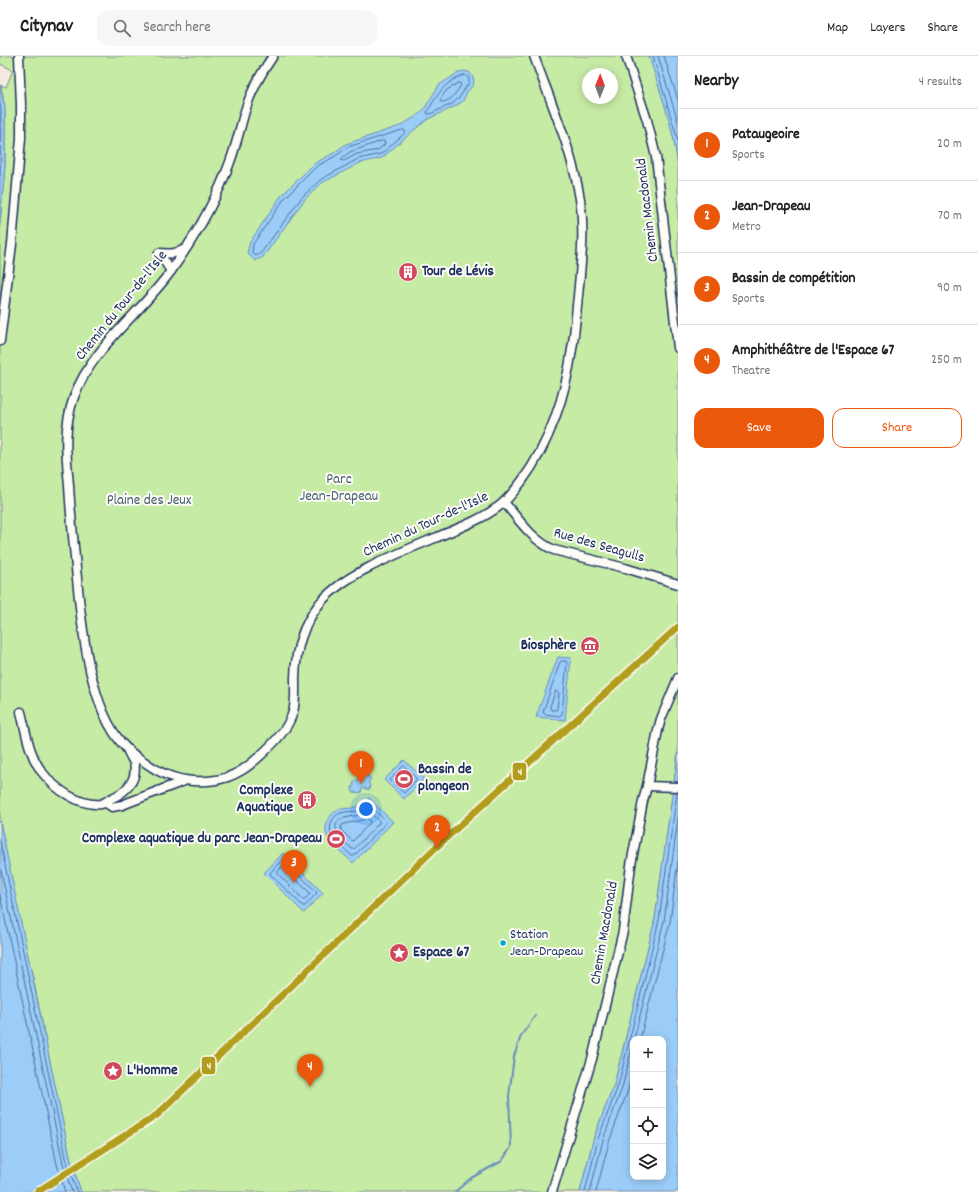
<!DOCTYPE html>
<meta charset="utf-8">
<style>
:root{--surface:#fff;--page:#f6f6f6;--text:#202124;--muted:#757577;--line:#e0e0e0;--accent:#ea580c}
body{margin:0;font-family:Dekko,sans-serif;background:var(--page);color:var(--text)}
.controls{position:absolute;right:12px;bottom:12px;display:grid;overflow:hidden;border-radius:8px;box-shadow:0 2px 10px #0003}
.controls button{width:36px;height:36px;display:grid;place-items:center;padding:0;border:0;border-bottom:1px solid var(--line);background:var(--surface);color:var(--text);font:20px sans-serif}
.compass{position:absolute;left:582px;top:12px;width:36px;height:36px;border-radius:50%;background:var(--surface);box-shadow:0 2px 10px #0003;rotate:1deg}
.you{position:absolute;left:366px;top:753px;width:14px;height:14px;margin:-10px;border:3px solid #fff;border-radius:50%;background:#1a73e8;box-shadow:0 0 0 6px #1a73e833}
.badge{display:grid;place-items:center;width:26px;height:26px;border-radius:50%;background:var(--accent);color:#fff;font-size:13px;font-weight:700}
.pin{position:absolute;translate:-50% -33px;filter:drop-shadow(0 1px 2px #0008)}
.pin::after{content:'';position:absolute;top:21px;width:14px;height:12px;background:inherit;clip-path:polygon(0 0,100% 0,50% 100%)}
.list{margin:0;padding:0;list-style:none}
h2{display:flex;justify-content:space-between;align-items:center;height:52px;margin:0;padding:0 16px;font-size:17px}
h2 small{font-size:13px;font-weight:400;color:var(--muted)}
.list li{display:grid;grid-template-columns:26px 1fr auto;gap:12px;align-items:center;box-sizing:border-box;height:72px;padding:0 16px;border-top:1px solid var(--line)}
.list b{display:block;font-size:15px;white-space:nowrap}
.list p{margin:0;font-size:13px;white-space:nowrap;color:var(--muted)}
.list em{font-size:13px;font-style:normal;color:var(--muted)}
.actions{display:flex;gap:8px;padding:12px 16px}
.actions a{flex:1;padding:9px 0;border:1px solid var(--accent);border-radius:12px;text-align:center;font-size:14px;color:var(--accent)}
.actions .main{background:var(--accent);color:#fff}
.icon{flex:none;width:22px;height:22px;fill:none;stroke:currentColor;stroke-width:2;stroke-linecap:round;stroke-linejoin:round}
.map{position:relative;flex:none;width:678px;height:1136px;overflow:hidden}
header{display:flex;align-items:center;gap:24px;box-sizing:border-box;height:56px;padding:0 20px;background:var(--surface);border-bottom:1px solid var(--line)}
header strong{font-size:19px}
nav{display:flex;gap:22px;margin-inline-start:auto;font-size:14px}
.search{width:280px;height:36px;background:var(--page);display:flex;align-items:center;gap:10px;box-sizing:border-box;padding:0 14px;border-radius:12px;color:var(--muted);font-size:15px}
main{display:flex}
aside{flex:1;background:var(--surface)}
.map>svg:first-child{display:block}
.green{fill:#c6eba5;stroke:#708d82;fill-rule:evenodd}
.water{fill:#9bcdf8;stroke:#688eba;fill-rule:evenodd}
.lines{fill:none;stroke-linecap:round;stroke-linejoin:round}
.shore{stroke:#4e6e9c;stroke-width:1}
.stream{stroke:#688eba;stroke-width:2}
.minor-casing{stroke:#1b2f5e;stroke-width:11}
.minor{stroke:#fdfcf7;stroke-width:8}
.metro-1-casing{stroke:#fdfcf7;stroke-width:10}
.metro-1{stroke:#b19e1c;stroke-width:7}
.bus-dot{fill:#00a9ce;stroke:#fdfcf7;stroke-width:1.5}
.labels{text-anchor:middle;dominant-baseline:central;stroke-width:4;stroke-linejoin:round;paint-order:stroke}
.bus-label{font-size:14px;fill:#1b2f5e;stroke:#fdfcf7;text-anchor:start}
.street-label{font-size:15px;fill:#1b2f5e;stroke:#fdfcf7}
.poi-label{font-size:15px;font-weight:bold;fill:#1b2f5e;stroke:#fdfcf7;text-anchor:start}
.park-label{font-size:15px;fill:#465e70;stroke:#fdfcf7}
.line-badge{stroke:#fdfcf7;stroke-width:1.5}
.badge-label{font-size:11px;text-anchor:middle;font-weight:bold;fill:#fff}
</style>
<header>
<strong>Citynav</strong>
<div class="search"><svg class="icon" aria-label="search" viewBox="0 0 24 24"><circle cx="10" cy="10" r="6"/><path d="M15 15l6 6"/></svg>Search here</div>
<nav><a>Map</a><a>Layers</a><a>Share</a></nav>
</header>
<main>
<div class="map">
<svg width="678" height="1136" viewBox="0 0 678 1136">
<rect width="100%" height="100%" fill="#f5ebe0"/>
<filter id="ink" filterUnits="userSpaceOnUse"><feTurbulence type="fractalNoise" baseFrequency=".025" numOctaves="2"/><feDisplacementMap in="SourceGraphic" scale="8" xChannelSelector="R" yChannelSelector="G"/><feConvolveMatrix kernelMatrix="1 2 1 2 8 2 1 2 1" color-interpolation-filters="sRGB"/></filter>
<g filter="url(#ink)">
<!-- green -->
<path class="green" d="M0,0h649c12,36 26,74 29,113v584l-23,166 -41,166 -20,52 -14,55h-499l-10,-31 -22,-104 -15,-75 -14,-60 -20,-99v-600l5,-57v-57l-4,-24 5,2 7,-17 -13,-6zM588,18h24v24h-24z"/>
<!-- water -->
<g class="water">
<path d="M649,0h29v112c-3,-38 -18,-76 -29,-112z"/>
<path d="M464,15l5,1 3,4 2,4 -1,5 -6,7 -4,9 -9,6 -26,12 -15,12 -31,27 -22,5 -38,20 -17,16 -42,58 -8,4 -8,-8 3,-11 31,-46 34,-33 17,-9 14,-10 54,-18 15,-9 8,-6 16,-26 19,-12z"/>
<path d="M0,29l5,24v57l-5,57z"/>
<path d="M558,601l13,1 -6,62 -29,-3z"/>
<path d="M678,697v439h-98l14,-55 20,-52 41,-166zM633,983h30v138h-30z"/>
<path d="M404,704l20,19 -20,20 -20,-19z"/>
<path d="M361,718l9,3v4l-2,2 2,2 -1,5 -5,-2 -2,1 -1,4 -8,-1 -1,-2 2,-8 5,-3z"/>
<path d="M369,742l24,24 -40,41c-7,-7 -19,-16 -24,-24 -8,-11 0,-27 12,-30 4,-1 10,0 15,-2 5,-2 9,-6 13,-9z"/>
<path d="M0,765l49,236 22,104 10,31h-81z"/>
<path d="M283,797l40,40 -19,20 -40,-40z"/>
</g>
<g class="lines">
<!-- shore -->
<g class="shore">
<path d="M653,0l25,85"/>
<path d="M658,0l20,66"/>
<path d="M664,0l14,44"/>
<path d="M464,19l5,3v5l-5,7 -5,8 -7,6 -22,10h-2l-1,-2c10,-16 18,-32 37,-37z"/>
<path d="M458,27h2l1,2c-5,8 -10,17 -20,17l-1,-2 6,-9z"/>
<path d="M0,48l1,6 -1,66"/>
<path d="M403,74l2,1v2l-24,21 -23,5 -38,21 -18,17 -41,56 -5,3 -4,-3 1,-9 31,-45 33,-33 17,-9 14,-10z"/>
<path d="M382,85h2l1,3 -7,6 -21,4 -13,7 -3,-1 1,-2 8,-6z"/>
<path d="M562,605h4l1,2 -5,51 -2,2 -16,-2 -1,-2 17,-50z"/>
<path d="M556,635l3,2 -2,16 -1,1h-5l-1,-3z"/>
<path d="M404,710l13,13 -13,14 -14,-13 12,-13z"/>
<path d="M368,748l18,17v2l-32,33h-2l-21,-20c-2,-9 0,-20 10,-23 5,-2 11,-1 16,-2 4,-1 8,-4 11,-7z"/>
<path d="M368,755l11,10v2l-25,26h-2l-16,-15v-10l4,-5 19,-4z"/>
<path d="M367,762l3,3v2l-17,18 -2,-1 -10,-10v-4c4,-4 19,-4 26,-8z"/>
<path d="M0,785l67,321 10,30"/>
<path d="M282,804l2,1 33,31 -1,2 -11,12h-2l-33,-32 1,-2z"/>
<path d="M0,810l63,297 9,29"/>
<path d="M282,811l2,1 25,24 1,2 -5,5h-2l-25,-25v-2z"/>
<path d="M0,839l57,269 8,28"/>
<path d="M634,983l30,-118 14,-103"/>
<path d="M640,983l30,-117 8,-61"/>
<path d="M585,1136l13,-53 20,-53 41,-166 18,-128"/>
<path d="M590,1136l13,-52 19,-52 11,-44"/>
<path d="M596,1136l13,-50 19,-52 5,-21"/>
</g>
<!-- stream -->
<path class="stream" d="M455,1136l16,-14 31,-17 9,-14 -2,-51 5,-40 7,-20 14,-20"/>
<defs>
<g id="minor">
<path d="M273,0c-12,17 -22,35 -28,55 -5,17 -9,35 -15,51 -14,39 -35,75 -59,109 -30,42 -79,76 -97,126 -11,31 -8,56 -5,88 1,20 3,41 5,62 4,42 7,81 16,123 7,28 16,58 37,79 6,6 15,11 22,16 20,14 42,19 67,15 19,-3 32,-13 45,-25 13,-12 27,-26 32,-43 3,-11 2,-24 2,-35 1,-29 7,-51 25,-74 14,-16 31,-27 50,-36 21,-11 43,-20 65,-29 21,-9 44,-17 63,-31 10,-7 17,-17 24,-26 27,-36 44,-87 50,-132 3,-17 4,-35 6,-53 3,-32 7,-64 2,-97 -8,-50 -29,-96 -46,-143"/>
<path d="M626,0l21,64 9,37 22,191"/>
<path d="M159,197c11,1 17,1 26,-4"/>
<path d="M159,197l12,18"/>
<path d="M0,285l12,-97 9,-106v-33l-2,-49"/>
<path d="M504,446c15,18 28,38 50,48l71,18 53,16"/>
<path d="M21,656c5,20 8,43 21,60 13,17 37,34 59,32 5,-1 6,-4 11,-6 14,-6 26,-18 22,-35 -2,-4 -5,-9 -7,-14"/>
<path d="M647,730l31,1"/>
<path d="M106,747l6,4 10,-2 62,-24"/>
<path d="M552,1136l40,-133 31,-128 8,-66 12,-64 4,-15 11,-56 3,-11 17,-41"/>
</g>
</defs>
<!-- minor casing -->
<use href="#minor" class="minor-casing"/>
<!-- minor -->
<use href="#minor" class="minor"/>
<defs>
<path id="metro-1" d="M37,1136l120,-77 276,-265 245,-223"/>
</defs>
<!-- metro-1 casing -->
<use href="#metro-1" class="metro-1-casing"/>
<!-- metro-1 -->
<use href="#metro-1" class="metro-1"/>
</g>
</g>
<!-- icons -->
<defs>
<symbol id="building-disc" viewBox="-11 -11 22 22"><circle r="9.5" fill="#d1495b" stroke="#fdfcf7"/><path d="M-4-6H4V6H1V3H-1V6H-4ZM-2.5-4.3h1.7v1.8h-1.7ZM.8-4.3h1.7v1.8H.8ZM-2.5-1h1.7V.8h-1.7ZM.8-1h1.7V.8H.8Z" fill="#fff"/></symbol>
<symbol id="museum-disc" viewBox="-11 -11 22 22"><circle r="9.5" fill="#d1495b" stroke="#fdfcf7"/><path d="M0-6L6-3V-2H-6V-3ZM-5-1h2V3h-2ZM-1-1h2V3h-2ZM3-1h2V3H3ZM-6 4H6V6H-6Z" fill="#fff"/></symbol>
<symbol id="stadium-disc" viewBox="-11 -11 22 22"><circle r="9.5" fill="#d1495b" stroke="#fdfcf7"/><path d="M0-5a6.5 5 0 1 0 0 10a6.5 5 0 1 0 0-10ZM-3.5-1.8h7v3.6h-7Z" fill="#fff"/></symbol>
<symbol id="sight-disc" viewBox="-11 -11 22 22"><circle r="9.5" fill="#d1495b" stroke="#fdfcf7"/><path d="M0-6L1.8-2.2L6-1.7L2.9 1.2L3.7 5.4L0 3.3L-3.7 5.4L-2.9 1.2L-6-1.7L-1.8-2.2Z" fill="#fff"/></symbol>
</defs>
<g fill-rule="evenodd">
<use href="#building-disc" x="397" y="205" width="22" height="22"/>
<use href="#museum-disc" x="579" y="579" width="22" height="22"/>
<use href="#stadium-disc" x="393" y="712" width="22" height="22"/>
<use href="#building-disc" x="296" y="733" width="22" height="22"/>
<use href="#stadium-disc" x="325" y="772" width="22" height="22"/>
<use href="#sight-disc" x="388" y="886" width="22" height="22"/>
<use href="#sight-disc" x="102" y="1004" width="22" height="22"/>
</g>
<!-- markers -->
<circle class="bus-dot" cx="503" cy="887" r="3.5"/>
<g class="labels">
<!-- bus labels -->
<g class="bus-label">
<text x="510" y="879">Station<tspan x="510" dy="17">Jean-Drapeau</tspan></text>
</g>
<!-- street labels -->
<g class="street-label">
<text transform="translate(648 154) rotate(-97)">Chemin Macdonald</text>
<text transform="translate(122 250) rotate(-51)">Chemin du Tour-de-l'Isle</text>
<text transform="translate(426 469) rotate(-25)">Chemin du Tour-de-l'Isle</text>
<text transform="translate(599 490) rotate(16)">Rue des Seagulls</text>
<text transform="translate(605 877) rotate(-80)">Chemin Macdonald</text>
</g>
<!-- poi labels -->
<g class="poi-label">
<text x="422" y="216">Tour de Lévis</text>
<text x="576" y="590" text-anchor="end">Biosphère</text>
<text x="418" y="714">Bassin de<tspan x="418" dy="17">plongeon</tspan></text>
<text x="293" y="735" text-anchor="end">Complexe<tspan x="293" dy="17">Aquatique</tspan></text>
<text x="322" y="783" text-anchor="end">Complexe aquatique du parc Jean-Drapeau</text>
<text x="413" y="897">Espace 67</text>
<text x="127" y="1015">L'Homme</text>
</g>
<!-- park labels -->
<g class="park-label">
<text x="339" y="424">Parc<tspan x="339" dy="17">Jean-Drapeau</tspan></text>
<text x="149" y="445">Plaine des Jeux</text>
</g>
</g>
<g class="line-badge">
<rect x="512" y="706" width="15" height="19" rx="4" fill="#b19e1c"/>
<rect x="201" y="1000" width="15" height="19" rx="4" fill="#b19e1c"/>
</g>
<g class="badge-label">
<text x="520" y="719">4</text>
<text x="209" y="1013">4</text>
</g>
</svg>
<div class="controls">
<button>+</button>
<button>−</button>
<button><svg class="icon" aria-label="locate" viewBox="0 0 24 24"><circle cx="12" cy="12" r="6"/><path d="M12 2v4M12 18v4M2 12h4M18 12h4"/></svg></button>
<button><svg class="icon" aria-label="layers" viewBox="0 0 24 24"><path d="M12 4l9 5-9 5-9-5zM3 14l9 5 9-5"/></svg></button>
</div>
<svg class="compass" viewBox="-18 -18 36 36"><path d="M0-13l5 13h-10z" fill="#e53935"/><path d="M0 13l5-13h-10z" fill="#757577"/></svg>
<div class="you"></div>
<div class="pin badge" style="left:361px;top:728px">1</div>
<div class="pin badge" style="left:437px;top:792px">2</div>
<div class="pin badge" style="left:294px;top:827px">3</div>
<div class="pin badge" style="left:310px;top:1031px">4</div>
</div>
<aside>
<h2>Nearby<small>4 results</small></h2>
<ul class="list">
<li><span class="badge">1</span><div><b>Pataugeoire</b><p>Sports</p></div><em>20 m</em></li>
<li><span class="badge">2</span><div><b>Jean-Drapeau</b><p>Metro</p></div><em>70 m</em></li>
<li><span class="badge">3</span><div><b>Bassin de compétition</b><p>Sports</p></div><em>90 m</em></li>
<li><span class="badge">4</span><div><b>Amphithéâtre de l'Espace 67</b><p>Theatre</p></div><em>250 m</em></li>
</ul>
<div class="actions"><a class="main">Save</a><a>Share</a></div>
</aside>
</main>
